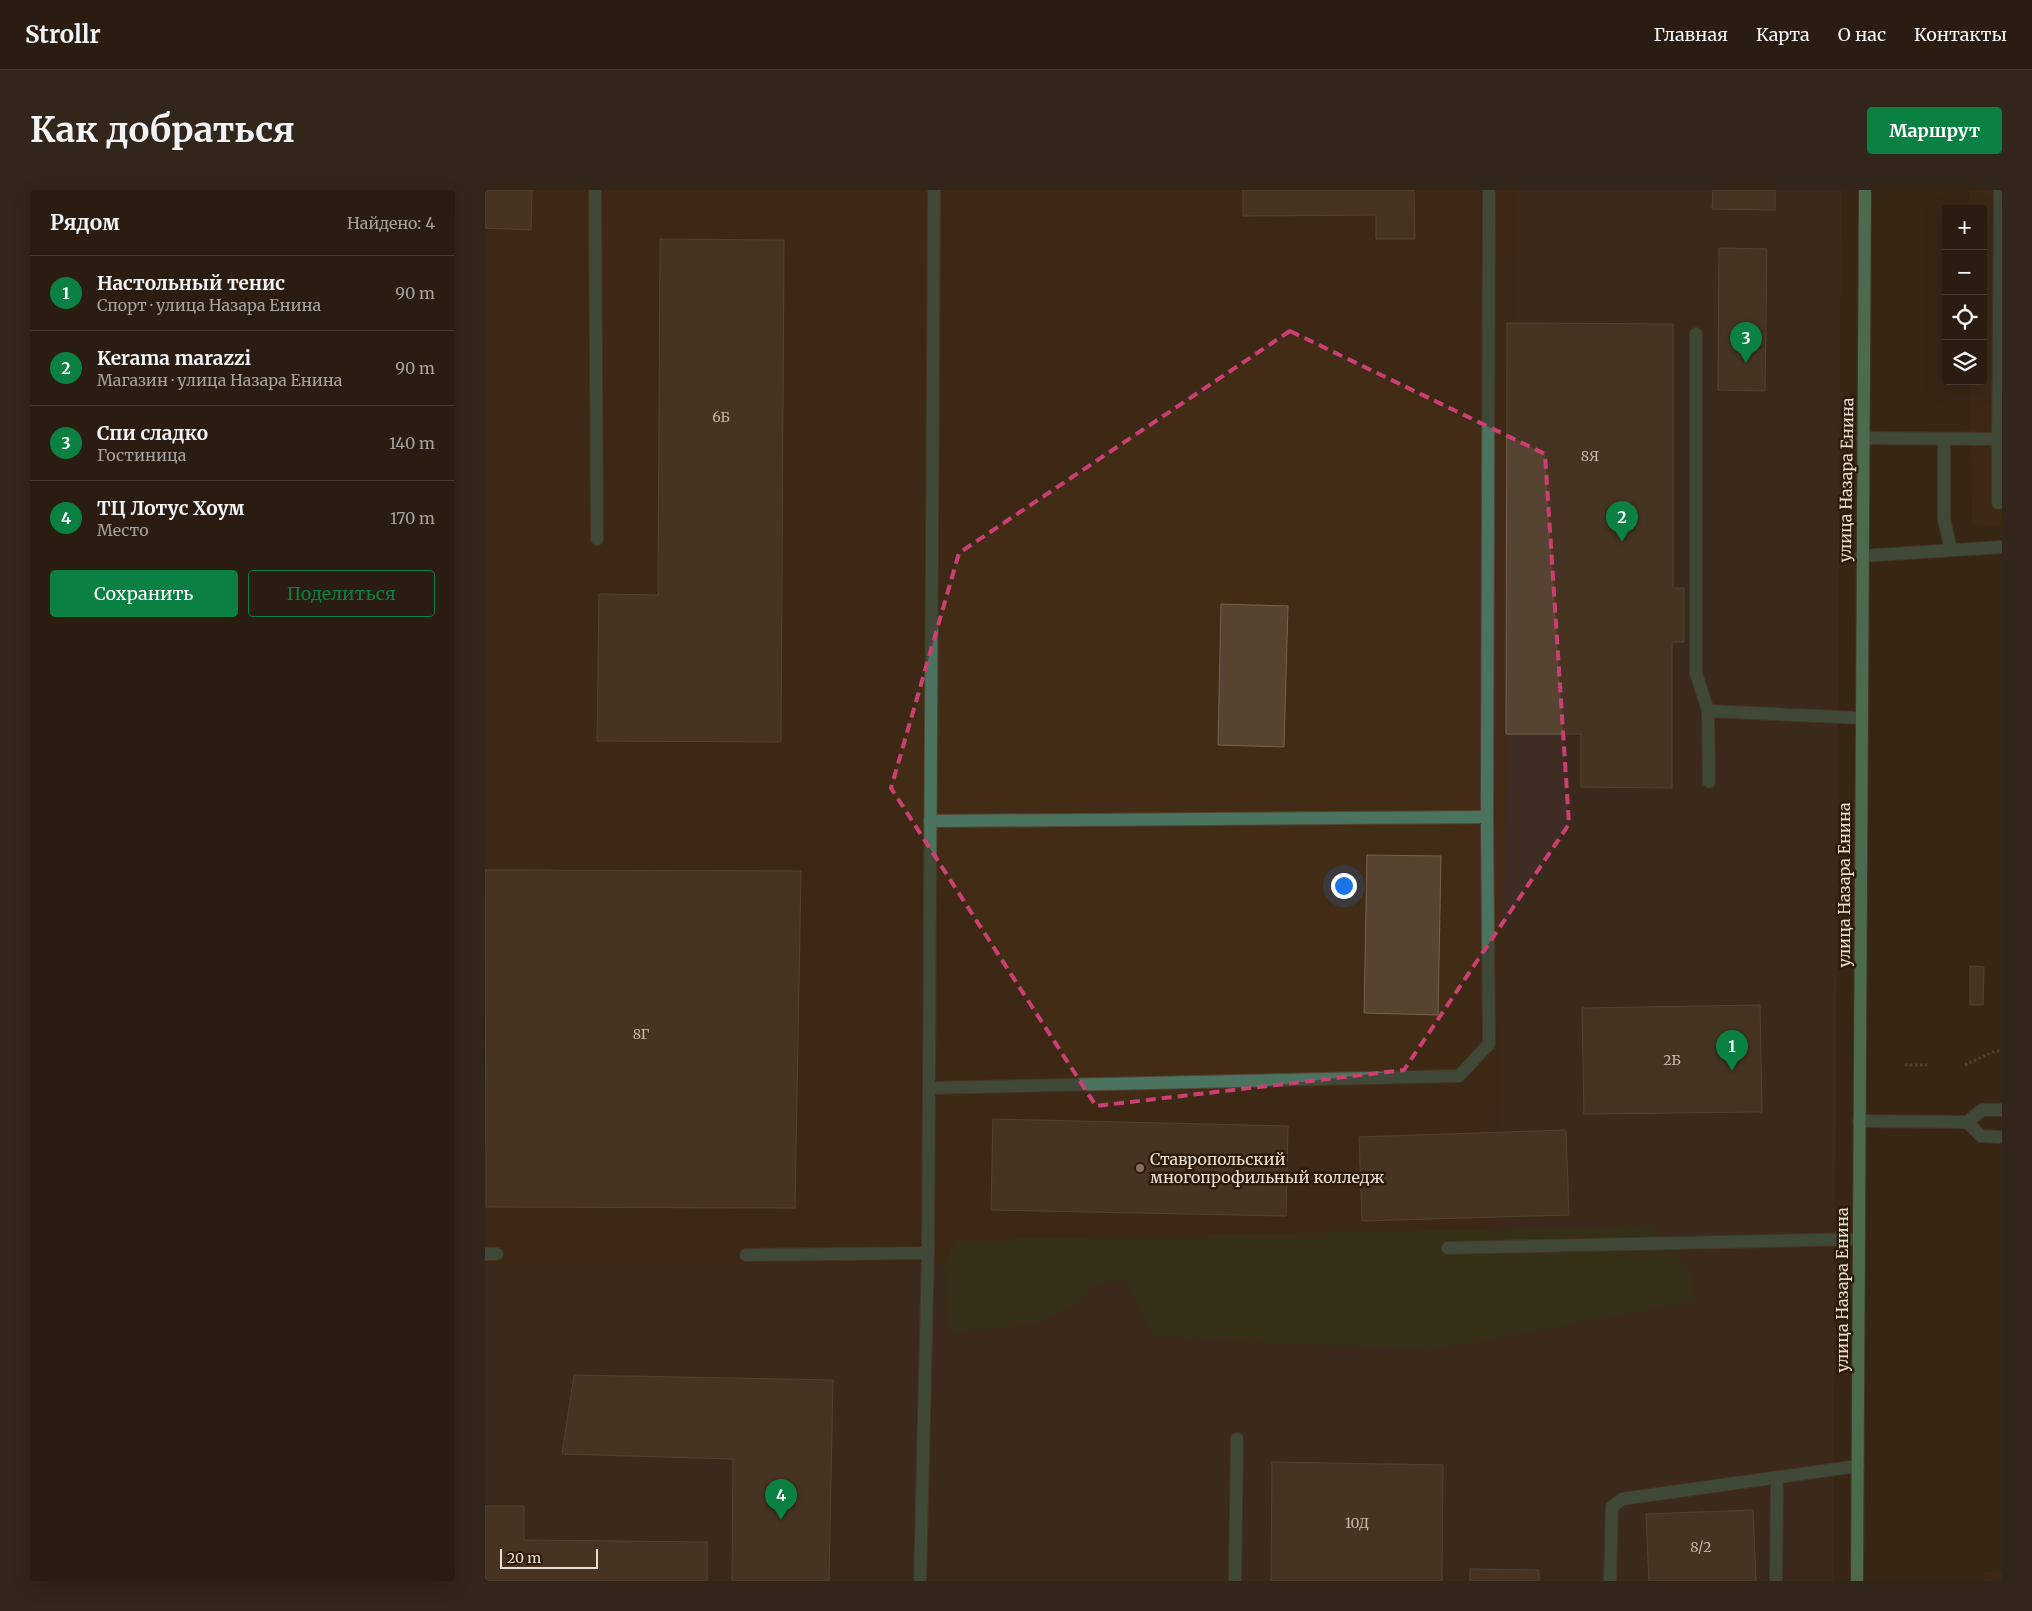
<!DOCTYPE html>
<html lang="ru">
<meta charset="utf-8">
<style>
:root{--surface:#2a1c10;--page:#322519;--text:#f1f3f6;--muted:#a5a19f;--line:#463a30;--accent:#0b8043}
body{margin:0;font-family:Merriweather,serif;background:var(--page);color:var(--text)}
.controls{position:absolute;right:15px;top:15px;display:grid;overflow:hidden;border-radius:5px;box-shadow:0 5px 20px #0002}
.controls button{width:45px;height:45px;display:grid;place-items:center;padding:0;border:0;border-bottom:1px solid var(--line);background:var(--surface);color:var(--text);font:25px sans-serif}
.scale{position:absolute;left:15px;bottom:12px;width:98px;box-sizing:border-box;padding-left:5px;border:2px solid #eaded3;border-top:0;font-size:14px;line-height:18px;white-space:nowrap;color:#eaded3;-webkit-text-stroke:4px #2d1c0b;paint-order:stroke}
.you{position:absolute;left:858px;top:695px;width:18px;height:18px;margin:-12px;border:4px solid #fff;border-radius:50%;background:#1a73e8;box-shadow:0 0 0 8px #1a73e833}
.badge{display:grid;place-items:center;width:32px;height:32px;border-radius:50%;background:var(--accent);color:#fff;font-size:16px;font-weight:700}
.pin{position:absolute;translate:-50% -41px;filter:drop-shadow(0 1px 2px #0008)}
.pin::after{content:'';position:absolute;top:26px;width:18px;height:15px;background:inherit;clip-path:polygon(0 0,100% 0,50% 100%)}
.list{margin:0;padding:0;list-style:none}
h2{display:flex;justify-content:space-between;align-items:center;height:65px;margin:0;padding:0 20px;font-size:21px}
h2 small{font-size:16px;font-weight:400;color:var(--muted)}
.list li{display:grid;grid-template-columns:32px 1fr auto;gap:15px;align-items:center;box-sizing:border-box;height:75px;padding:0 20px;border-top:1px solid var(--line)}
.list b{display:block;font-size:19px;white-space:nowrap}
.list p{margin:0;font-size:16px;white-space:nowrap;color:var(--muted)}
.list em{font-size:16px;font-style:normal;color:var(--muted)}
.actions{display:flex;gap:10px;padding:15px 20px}
.actions a{flex:1;padding:11px 0;border:1px solid var(--accent);border-radius:5px;text-align:center;font-size:18px;color:var(--accent)}
.actions .main{background:var(--accent);color:#fff}
.icon{flex:none;width:28px;height:28px;fill:none;stroke:currentColor;stroke-width:2;stroke-linecap:round;stroke-linejoin:round}
.map{position:relative;flex:none;width:1517px;height:1391px;overflow:hidden;border-radius:5px}
header{display:flex;align-items:center;gap:30px;box-sizing:border-box;height:70px;padding:0 25px;background:var(--surface);border-bottom:1px solid var(--line)}
header strong{font-size:24px}
nav{display:flex;gap:28px;margin-inline-start:auto;font-size:18px}
.intro{display:flex;align-items:center;justify-content:space-between;box-sizing:border-box;height:120px;padding:0 30px}
h1{margin:0;font-size:35px}
.button{padding:12px 22px;border-radius:5px;background:var(--accent);color:#fff;font-size:18px;font-weight:700}
main{display:flex;gap:30px;padding:0 30px}
aside{flex:1;background:var(--surface);border-radius:5px;box-shadow:0 5px 20px #0002}
.map>svg:first-child{display:block}
.commercial{fill:#3f2d25}
.built{fill:#432c15}
.green{fill:#323b1a}
.building{fill:#574332;stroke:#776250}
.lines{fill:none;stroke-linecap:round;stroke-linejoin:round}
.minor-casing{stroke:#544333;stroke-width:14}
.major-casing{stroke:#544333;stroke-width:14}
.path{stroke:#6f5f50;stroke-width:3;stroke-dasharray:2.5 2.5;stroke-linecap:butt}
.minor{stroke:#4a745f;stroke-width:12}
.major{stroke:#62bd92;stroke-width:12}
.marked{fill:none;stroke:#ca4073;stroke-width:4;stroke-dasharray:10 6;stroke-linejoin:round}
.education-dot{fill:#8d6e63;stroke:#2d1c0b;stroke-width:2}
.labels{text-anchor:middle;dominant-baseline:central;stroke-width:5;stroke-linejoin:round;paint-order:stroke}
.number-label{font-size:14px;fill:#c5b7ab}
.street-label{font-size:16px;fill:#eaded3;stroke:#2d1c0b}
.poi-label{font-size:16px;fill:#eaded3;stroke:#2d1c0b;text-anchor:start}
</style>
<header>
<strong>Strollr</strong>
<nav><a>Главная</a><a>Карта</a><a>О нас</a><a>Контакты</a></nav>
</header>
<div class="intro"><h1>Как добраться</h1><a class="button">Маршрут</a></div>
<main>
<aside>
<h2>Рядом<small>Найдено: 4</small></h2>
<ul class="list">
<li><span class="badge">1</span><div><b>Настольный тенис</b><p>Спорт · улица Назара Енина</p></div><em>90 m</em></li>
<li><span class="badge">2</span><div><b>Kerama marazzi</b><p>Магазин · улица Назара Енина</p></div><em>90 m</em></li>
<li><span class="badge">3</span><div><b>Спи сладко</b><p>Гостиница</p></div><em>140 m</em></li>
<li><span class="badge">4</span><div><b>ТЦ Лотус Хоум</b><p>Место</p></div><em>170 m</em></li>
</ul>
<div class="actions"><a class="main">Сохранить</a><a>Поделиться</a></div>
</aside>
<div class="map">
<svg width="1517" height="1391" viewBox="0 0 1517 1391">
<rect width="100%" height="100%" fill="#382615"/>
<!-- commercial -->
<path class="commercial" d="M1028,0h328l-8,1391h-1348v-318h1013z"/>
<!-- built -->
<g class="built">
<path d="M0,0h1031l-18,1073h-1013z"/>
<path d="M1484,0h33v336l-30,-1 -1,-144h12v-172h-14z"/>
<path d="M1517,1381v10h-18v-9z"/>
</g>
<!-- green -->
<path class="green" d="M1164,1036l41,44 6,31 -263,49 -280,-13 -27,-56 -35,3 -9,17 -42,22 -91,10 -4,-70 10,-23z"/>
<!-- building -->
<g class="building">
<path d="M0,0h47l-1,40 -46,-2z"/>
<path d="M758,0h171l1,49h-39v-24l-133,1z"/>
<path d="M1228,0h62v20l-63,-1z"/>
<path d="M175,49l124,1 -3,502 -184,-1 2,-147 59,1z"/>
<path d="M1234,58l48,1 -2,142 -47,-1z"/>
<path d="M1022,133l166,1v264h11v54h-12v146l-91,-1v-53h-75z"/>
<path d="M736,414l67,2 -4,141 -66,-2z"/>
<path d="M882,665l74,1 -3,159 -74,-2z"/>
<path d="M0,680l316,1 -6,337 -309,-1z"/>
<path d="M1485,776l14,1 -1,38h-13z"/>
<path d="M1275,815l2,107 -178,2 -2,-106z"/>
<path d="M508,929l295,7 -2,90 -295,-6z"/>
<path d="M1081,940l3,85 -207,6 -3,-84z"/>
<path d="M89,1185l259,5 -4,201h-97l1,-122 -171,-5z"/>
<path d="M787,1272l171,3 -1,116h-171z"/>
<path d="M0,1316h39v34l183,2v39h-222z"/>
<path d="M1268,1320l3,71h-107l-3,-67z"/>
<path d="M985,1379l69,1v11h-69z"/>
</g>
<g class="lines">
<defs>
<g id="minor">
<path d="M110,0l2,349"/>
<path d="M1211,144v339l12,38 153,7"/>
<path d="M1378,248l135,1 2,-249"/>
<path d="M1459,249v80l7,31"/>
<path d="M1513,313v-64"/>
<path d="M1376,366l141,-9"/>
<path d="M1223,521l1,71"/>
<path d="M445,631l557,-4"/>
<path d="M444,898l530,-12 30,-32 -2,-227 2,-627"/>
<path d="M1374,931l108,1 15,-12h20"/>
<path d="M1482,932l14,14 21,1"/>
<path d="M963,1058l411,-9"/>
<path d="M0,1064h12"/>
<path d="M261,1065l182,-2"/>
<path d="M435,1391l8,-328 6,-1063"/>
<path d="M750,1391l2,-142"/>
<path d="M1125,1391l2,-74 10,-8 236,-33"/>
<path d="M1291,1391l1,-103"/>
</g>
<path id="major" d="M1372,1391l8,-1391"/>
</defs>
<!-- minor casing -->
<use href="#minor" class="minor-casing"/>
<!-- major casing -->
<use href="#major" class="major-casing"/>
<!-- path -->
<g class="path">
<path d="M1420,875h22"/>
<path d="M1480,875l30,-14h7"/>
</g>
<!-- minor -->
<use href="#minor" class="minor"/>
<!-- major -->
<use href="#major" class="major"/>
</g>
<!-- marked area -->
<path d="M0 0H1517V1391H0ZM805,141l255,123 24,370 -165,246 -308,36 -205,-318 68,-235z" fill="#382615" fill-opacity=".55" fill-rule="evenodd"/>
<path class="marked" d="M805,141l255,123 24,370 -165,246 -308,36 -205,-318 68,-235z"/>
<!-- markers -->
<circle class="education-dot" cx="655" cy="978" r="5"/>
<g class="labels">
<!-- number labels -->
<g class="number-label">
<text x="236" y="227">6Б</text>
<text x="1105" y="266">8Я</text>
<text x="156" y="844">8Г</text>
<text x="1187" y="870">2Б</text>
<text x="872" y="1333">10Д</text>
<text x="1216" y="1357">8/2</text>
</g>
<!-- street labels -->
<g class="street-label">
<text transform="translate(1361 290) rotate(-89)">улица Назара Енина</text>
<text transform="translate(1359 695) rotate(-90)">улица Назара Енина</text>
<text transform="translate(1357 1100) rotate(-90)">улица Назара Енина</text>
</g>
<!-- poi labels -->
<g class="poi-label">
<text x="665" y="969">Ставропольский<tspan x="665" dy="18">многопрофильный колледж</tspan></text>
</g>
</g>
</svg>
<div class="controls">
<button>+</button>
<button>−</button>
<button><svg class="icon" aria-label="locate" viewBox="0 0 24 24"><circle cx="12" cy="12" r="6"/><path d="M12 2v4M12 18v4M2 12h4M18 12h4"/></svg></button>
<button><svg class="icon" aria-label="layers" viewBox="0 0 24 24"><path d="M12 4l9 5-9 5-9-5zM3 14l9 5 9-5"/></svg></button>
</div>
<div class="scale">20 m</div>
<div class="you"></div>
<div class="pin badge" style="left:1247px;top:881px">1</div>
<div class="pin badge" style="left:1137px;top:352px">2</div>
<div class="pin badge" style="left:1261px;top:173px">3</div>
<div class="pin badge" style="left:296px;top:1330px">4</div>
</div>
</main>
